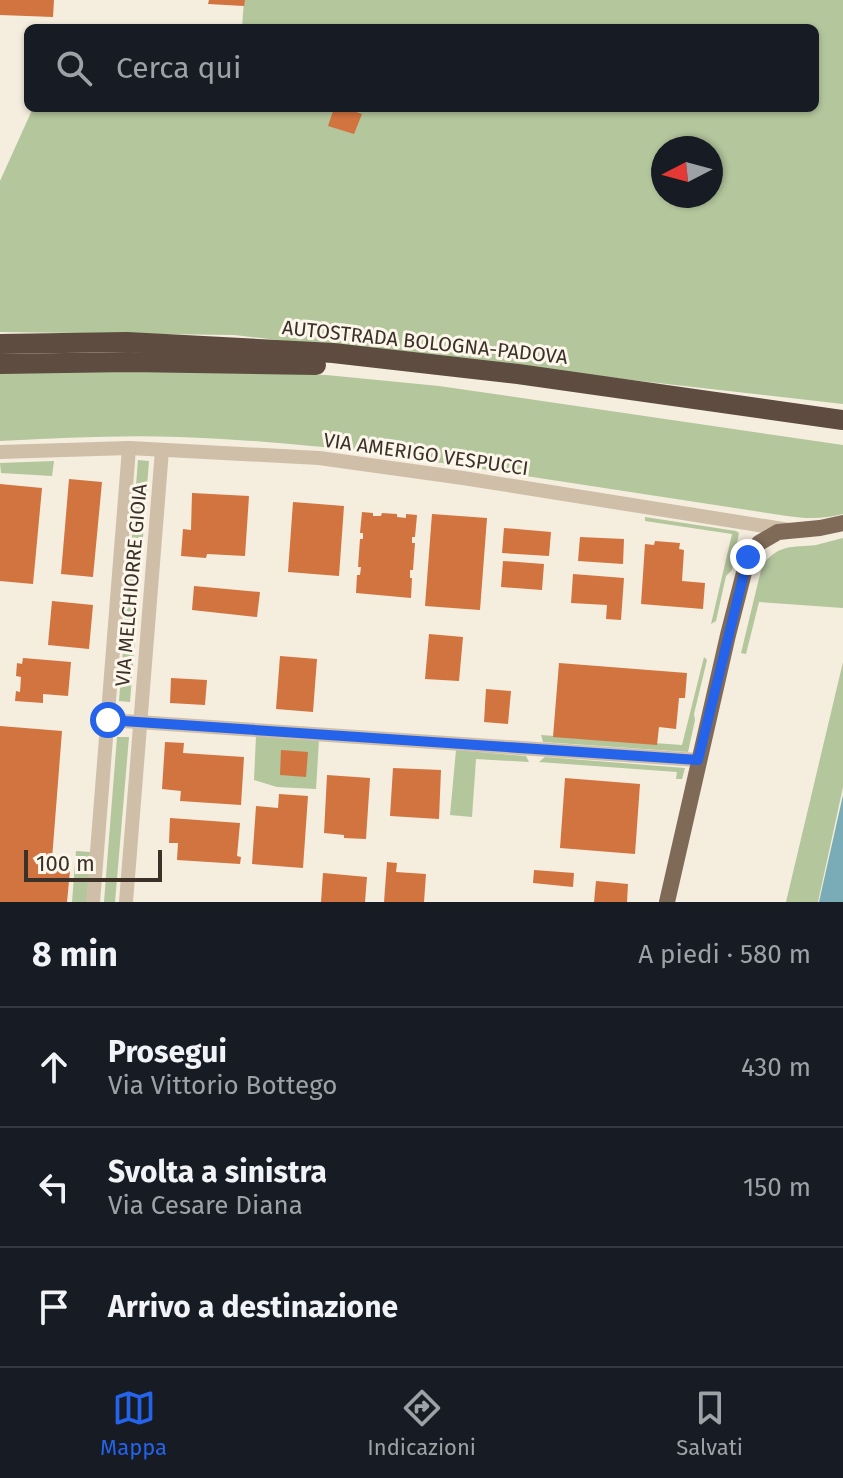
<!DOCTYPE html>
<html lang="it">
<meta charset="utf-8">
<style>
:root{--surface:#171b24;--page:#242831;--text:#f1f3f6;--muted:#9ea1a6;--line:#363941;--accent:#2563eb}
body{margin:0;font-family:"Fira Sans",sans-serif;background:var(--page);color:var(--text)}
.compass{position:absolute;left:651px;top:136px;width:72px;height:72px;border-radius:50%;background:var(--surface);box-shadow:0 2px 6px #0004;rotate:264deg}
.scale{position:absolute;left:24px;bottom:20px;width:138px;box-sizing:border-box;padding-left:8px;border:4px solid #3b3129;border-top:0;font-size:22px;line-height:28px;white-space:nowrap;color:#3b3129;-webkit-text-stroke:6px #fcf6eb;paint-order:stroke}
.stop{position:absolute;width:24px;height:24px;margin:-18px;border:6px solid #2563eb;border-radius:50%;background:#fff}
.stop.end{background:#2563eb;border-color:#fff;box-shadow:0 2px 8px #0008}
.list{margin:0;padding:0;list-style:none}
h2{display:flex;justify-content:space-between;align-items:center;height:104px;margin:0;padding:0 32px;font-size:34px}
h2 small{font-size:26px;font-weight:400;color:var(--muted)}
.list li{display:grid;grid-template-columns:52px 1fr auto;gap:24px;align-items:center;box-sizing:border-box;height:120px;padding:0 32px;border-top:2px solid var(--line)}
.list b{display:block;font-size:30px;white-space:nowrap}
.list p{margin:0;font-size:26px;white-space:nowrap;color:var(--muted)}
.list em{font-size:26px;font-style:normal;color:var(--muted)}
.icon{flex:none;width:44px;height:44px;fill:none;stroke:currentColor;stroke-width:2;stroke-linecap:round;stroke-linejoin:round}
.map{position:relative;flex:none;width:843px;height:902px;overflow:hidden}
.search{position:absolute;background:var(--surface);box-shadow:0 2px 6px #0004;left:24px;right:24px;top:24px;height:88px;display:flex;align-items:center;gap:20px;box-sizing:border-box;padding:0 28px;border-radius:12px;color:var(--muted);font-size:30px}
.sheet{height:464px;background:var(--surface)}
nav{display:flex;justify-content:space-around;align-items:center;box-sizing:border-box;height:112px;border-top:2px solid var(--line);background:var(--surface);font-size:22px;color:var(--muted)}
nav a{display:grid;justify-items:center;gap:4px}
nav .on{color:var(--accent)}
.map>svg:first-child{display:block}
.green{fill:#b3c69c;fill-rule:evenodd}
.water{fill:#79acb6}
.building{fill:#d2743f}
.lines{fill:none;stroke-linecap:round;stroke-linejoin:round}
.minor{stroke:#cfbea8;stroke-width:14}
.major{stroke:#7f6a58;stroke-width:16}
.highway{stroke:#5d4c3f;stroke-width:20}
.route{stroke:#2563eb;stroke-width:10}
.labels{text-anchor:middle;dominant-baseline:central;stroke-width:6;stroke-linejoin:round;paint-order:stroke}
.street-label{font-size:20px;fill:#3b3129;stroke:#fcf6eb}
</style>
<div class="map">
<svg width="843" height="902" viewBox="0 0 843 902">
<rect width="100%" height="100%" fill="#f5edde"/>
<!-- green -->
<g class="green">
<path d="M244,0h599v404l-609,-69 -234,-3v-151l33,-73h782v-80h-573zM663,148h48v48h-48z"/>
<path d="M77,371h133l116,4 113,11 404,59v69c-19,5 -36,5 -56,2l-423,-65c-61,-6 -123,-12 -185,-14 -60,-2 -119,1 -179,4v-68z"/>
<path d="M138,460l11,1 -19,241 -11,-1z"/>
<path d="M54,461l-2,15 -51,-3 -1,-10z"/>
<path d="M645,517l91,14 3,2 -7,37 -6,6 -10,45 -5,3 21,-90 -87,-13z"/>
<path d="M843,538v70l-84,-6 -13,52 -5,-1 21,-87c17,-23 30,-18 54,-21 9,-2 18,-5 27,-7z"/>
<path d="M704,657l3,3 -13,54 1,6 -7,32 -145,-10 -2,-7 141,10z"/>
<path d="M843,662v125l-25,115h-32z"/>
<path d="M256,736l63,4 -3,49 -39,-2 -23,-7z"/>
<path d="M117,737h12l-14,165h-11z"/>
<path d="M456,750l70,6 3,6 -53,-3 -4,58 -22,-2z"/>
<path d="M545,757l140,11 -3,11h-6l1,-7 -138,-10z"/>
<path d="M76,851l14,1 -3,50h-15z"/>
</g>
<!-- water -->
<path class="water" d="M843,795v107h-24z"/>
<!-- building -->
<g class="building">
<path d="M0,0h54l-1,17 -53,-2z"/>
<path d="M209,0h36l-1,6 -36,-2z"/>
<path d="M334,108h11l17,6 -8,20 -26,-8z"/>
<path d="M69,479l33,3 -9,95 -32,-3z"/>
<path d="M0,484l42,4 -9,96 -33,-3z"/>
<path d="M192,493l57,3 -4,60 -38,-2 -1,4 -25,-2 2,-27 8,1z"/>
<path d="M293,502l51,4 -5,70 -51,-4z"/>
<path d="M362,512l11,1v3h8l1,-3 15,1v3l9,1v-4l11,1 -2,22h-3v6h3l-2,27h-3v8h2l-1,20 -55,-5 1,-18h3l1,-8h-3l2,-28h3v-6h-3z"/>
<path d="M432,514l55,4 -7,92 -55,-4z"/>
<path d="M504,528l47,4 -2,24 -47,-3z"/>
<path d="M580,537l44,2 -1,25 -45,-3z"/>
<path d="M655,541l25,2 -1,6 5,1 -2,31 23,2 -2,26 -62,-5 4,-60 9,1z"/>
<path d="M503,561l41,3 -2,26 -41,-3z"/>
<path d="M573,574l51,4 -3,42 -15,-1 1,-14 -36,-2z"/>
<path d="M194,586l66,6 -3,25 -65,-7z"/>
<path d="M52,601l41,4 -4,44 -41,-4z"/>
<path d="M429,634l34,3 -4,44 -34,-2z"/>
<path d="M280,656l37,3 -4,53 -37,-3z"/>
<path d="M23,658l48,4 -3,34 -25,-2v9l-28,-2 1,-10 4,1 1,-15 -5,-1 1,-13 5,1z"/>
<path d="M559,663l128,10 -2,25h-6l-3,31 -17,-2 -2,18 -104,-8z"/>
<path d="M171,678l36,2 -2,25 -35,-2z"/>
<path d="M486,689l25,2 -3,33 -24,-2z"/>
<path d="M0,726l62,5 -10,128 19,1 -4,42h-67z"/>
<path d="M165,742l19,1 -1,10 61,4 -3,48 -61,-4 1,-10 -19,-2z"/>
<path d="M281,750l27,2 -2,25 -26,-2z"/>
<path d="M393,768l48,2 -2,49 -49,-3z"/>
<path d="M327,775l43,3 -4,61 -22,-1v-3l-20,-2z"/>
<path d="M565,778l75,6 -5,70 -75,-6z"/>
<path d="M279,794l29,2 -5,72 -51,-4 4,-58 22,2z"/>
<path d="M170,818l70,5 -3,33 4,1 -1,7 -63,-4 1,-17h-9z"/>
<path d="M387,862l10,1 -1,9 30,2 -2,28h-40z"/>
<path d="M534,870l40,3 -1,14 -40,-4z"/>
<path d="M323,873l44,4 -2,25h-44z"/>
<path d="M596,881l32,3 -1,18h-33z"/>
</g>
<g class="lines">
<!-- minor -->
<g class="minor">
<path d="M0,452l129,-4 190,10 144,20 326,52"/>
<path d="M108,720l590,40"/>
<path d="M93,902l36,-454"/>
<path d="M126,902l36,-452"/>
</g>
<!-- major -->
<path class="major" d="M667,902l61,-267 20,-78 11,-14 19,-11 42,-4 23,-5"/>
<!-- highway -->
<g class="highway">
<path d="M0,344l127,-2 206,11 185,21 325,46"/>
<path d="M0,364l129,-2 187,3"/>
</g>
</g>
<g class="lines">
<!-- route -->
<path class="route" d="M108,720l590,40 50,-203"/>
</g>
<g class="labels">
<!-- street labels -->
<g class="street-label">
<text transform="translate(425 342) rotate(6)">AUTOSTRADA BOLOGNA-PADOVA</text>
<text transform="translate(426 454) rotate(8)">VIA AMERIGO VESPUCCI</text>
<text transform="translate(131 585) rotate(-85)">VIA MELCHIORRE GIOIA</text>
</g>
</g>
</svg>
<svg class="compass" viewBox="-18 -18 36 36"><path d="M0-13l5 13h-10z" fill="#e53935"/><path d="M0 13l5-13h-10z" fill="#9ea1a6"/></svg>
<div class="scale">100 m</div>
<div class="stop" style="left:108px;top:720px"></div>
<div class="stop end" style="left:748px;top:557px"></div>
<div class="search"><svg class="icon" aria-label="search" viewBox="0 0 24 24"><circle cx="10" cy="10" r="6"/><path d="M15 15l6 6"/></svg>Cerca qui</div>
</div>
<section class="sheet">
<h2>8 min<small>A piedi · 580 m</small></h2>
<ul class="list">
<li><svg class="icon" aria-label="ahead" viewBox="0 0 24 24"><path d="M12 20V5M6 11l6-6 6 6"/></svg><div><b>Prosegui</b><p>Via Vittorio Bottego</p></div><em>430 m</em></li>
<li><svg class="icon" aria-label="left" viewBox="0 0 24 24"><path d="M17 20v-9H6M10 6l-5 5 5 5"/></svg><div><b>Svolta a sinistra</b><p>Via Cesare Diana</p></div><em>150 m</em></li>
<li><svg class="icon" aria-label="arrive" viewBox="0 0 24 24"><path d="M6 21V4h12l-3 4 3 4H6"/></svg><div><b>Arrivo a destinazione</b></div></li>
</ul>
</section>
<nav>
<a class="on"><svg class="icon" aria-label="map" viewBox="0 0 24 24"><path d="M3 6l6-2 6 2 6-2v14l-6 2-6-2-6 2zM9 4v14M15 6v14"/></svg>Mappa</a>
<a><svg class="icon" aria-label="directions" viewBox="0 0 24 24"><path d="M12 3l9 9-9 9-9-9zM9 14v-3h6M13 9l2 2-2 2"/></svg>Indicazioni</a>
<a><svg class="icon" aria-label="saved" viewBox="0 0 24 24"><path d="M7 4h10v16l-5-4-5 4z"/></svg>Salvati</a>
</nav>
